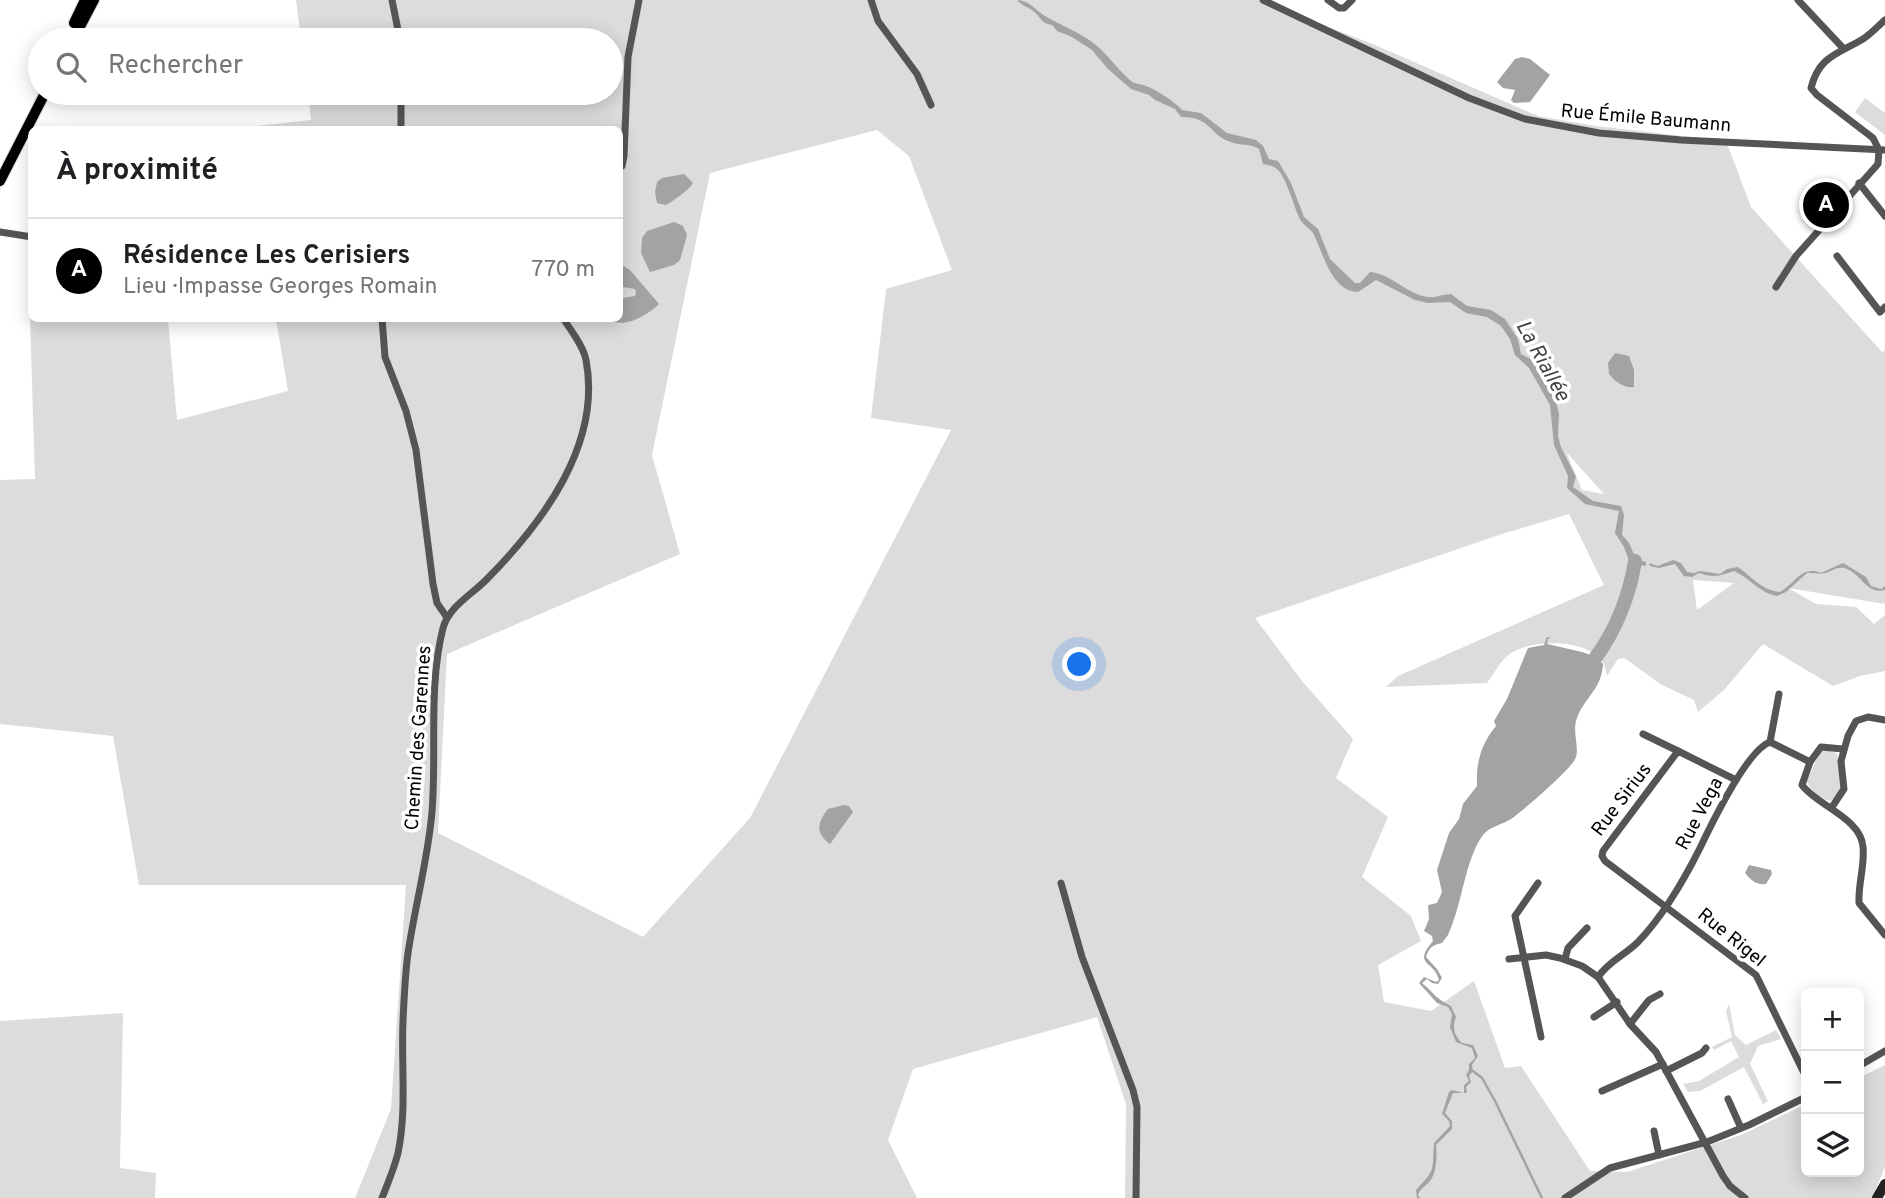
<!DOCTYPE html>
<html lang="fr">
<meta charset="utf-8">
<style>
:root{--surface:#fff;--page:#f2f2f2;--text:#202124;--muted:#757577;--line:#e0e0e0;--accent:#000}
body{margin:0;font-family:Overpass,sans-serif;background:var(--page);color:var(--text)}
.controls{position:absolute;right:21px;bottom:21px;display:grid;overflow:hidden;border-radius:10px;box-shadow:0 4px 18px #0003}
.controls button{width:63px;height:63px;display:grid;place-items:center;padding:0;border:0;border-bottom:2px solid var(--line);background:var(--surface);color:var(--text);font:35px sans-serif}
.you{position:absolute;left:1080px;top:665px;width:24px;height:24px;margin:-18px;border:5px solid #fff;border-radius:50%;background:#1a73e8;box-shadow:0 0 0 10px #1a73e833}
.badge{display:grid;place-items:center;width:46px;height:46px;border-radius:50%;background:var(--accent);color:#fff;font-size:23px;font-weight:700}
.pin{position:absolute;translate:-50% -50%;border:4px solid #fff;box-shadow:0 2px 7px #0006}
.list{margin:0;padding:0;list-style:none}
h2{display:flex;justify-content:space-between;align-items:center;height:91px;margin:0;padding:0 28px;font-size:30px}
h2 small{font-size:23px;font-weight:400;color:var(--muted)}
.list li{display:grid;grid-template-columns:46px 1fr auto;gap:21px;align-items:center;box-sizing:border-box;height:105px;padding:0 28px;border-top:2px solid var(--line)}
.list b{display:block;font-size:26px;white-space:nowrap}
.list p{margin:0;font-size:23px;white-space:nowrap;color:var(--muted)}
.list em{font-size:23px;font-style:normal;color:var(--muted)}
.icon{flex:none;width:38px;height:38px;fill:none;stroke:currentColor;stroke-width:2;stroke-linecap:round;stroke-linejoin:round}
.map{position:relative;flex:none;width:1885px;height:1198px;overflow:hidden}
.search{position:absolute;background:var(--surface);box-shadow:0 4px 18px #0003;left:28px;top:28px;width:595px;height:77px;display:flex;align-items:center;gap:18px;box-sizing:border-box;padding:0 24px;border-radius:38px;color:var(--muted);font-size:26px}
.panel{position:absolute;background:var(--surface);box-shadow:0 4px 18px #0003;left:28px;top:126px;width:595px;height:196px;border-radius:10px}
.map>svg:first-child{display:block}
.green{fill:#dcdcdc;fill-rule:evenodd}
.water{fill:#a3a3a3}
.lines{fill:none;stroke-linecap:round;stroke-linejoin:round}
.stream{stroke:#a3a3a3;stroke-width:2.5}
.river{stroke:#a3a3a3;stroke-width:14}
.primary-casing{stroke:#dbdbdb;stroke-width:12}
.street{stroke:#555;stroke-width:7}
.secondary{stroke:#222;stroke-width:10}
.primary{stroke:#000;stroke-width:10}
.labels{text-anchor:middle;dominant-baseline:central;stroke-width:7;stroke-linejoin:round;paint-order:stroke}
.street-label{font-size:19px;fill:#000;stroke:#fff}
.water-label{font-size:21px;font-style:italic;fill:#444;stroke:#fff}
</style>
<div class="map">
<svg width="1885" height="1198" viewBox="0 0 1885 1198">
<rect width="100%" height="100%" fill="#fff"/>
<!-- green -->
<g class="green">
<path d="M296,0h962l117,45 163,71 58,10 130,15 25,66 131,145 3,-2v254l-97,-16 28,16 40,3 18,17 11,-9v56l-25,5 -27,10 -70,-42 -39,46 -26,22 -4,-12 -34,-16 -31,-23 -5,-3 -6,1 -11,17c-1,-5 -2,-10 -5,-15 -15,-22 -70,-22 -91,-8 -10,6 -17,21 -24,30l-101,4 12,-11 206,-91 -35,-71 -67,20 -247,84 47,63 51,58 -17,39 52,39 -26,60 49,39 10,25 -43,24 6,37 47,9 43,-30 31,87 16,-2 69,105 37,1 114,-37 65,-31v68h53v-94l26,-13v102l-13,31h-747l1,-94 -29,-87 -184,52 -25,71 29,58h-562l36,-89 15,-224h-267l-26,-149 -113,-12v-244l35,-1 -5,-160h138l9,101 111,-29 -12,-72 344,-1v-188l-390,-1 81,-9 -3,-27h303v-53h-310zM877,130l32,26 43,114 -66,19 -15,129 80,12 -201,388 -107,119 -205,-104 9,-179 233,-100 -28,-99 58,-282zM1567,454h1l36,40 -22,-4zM1693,580l41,3 -37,27z"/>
<path d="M1865,98l20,15v22l-30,-23z"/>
<path d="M1824,750l13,3 5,35 -11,13c-9,-1 -22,-11 -24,-20l12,-27z"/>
<path d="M1729,1004l6,31 11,10 30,-15 5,9 -23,7 -8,18 18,37 -5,3 -19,-37 -44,24 -12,1 -5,-8 16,-3 40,-24 -8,-16 -17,9 -2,-3 20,-10 -6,-26z"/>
<path d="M123,1013l-3,155 36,5 -1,25h-155v-177z"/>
</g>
<!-- water -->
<g class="water">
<path d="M1017,0c12,0 18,10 28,16 17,10 35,16 51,29 13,11 22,25 35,36 4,3 10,3 15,5 9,3 31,17 36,24l19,3 26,20 29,7 7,6 6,13 9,2 13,22 13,34 14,12 12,30 25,24h5l10,-11c22,2 36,22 58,25 8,1 15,-3 23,-3l16,12 24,4 14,9 13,20 3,15 13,7 22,41 3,12 -1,22 3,11 15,30 -3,10 20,14 28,5 3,9 -2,20 7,8 7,16 10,3v4l-16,-3 -6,-16 -9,-14 4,-22 -34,-7 -18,-16 1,-12 -14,-31 -4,-40 -21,-37 -14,-13 -5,-16 -9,-13 -14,-9 -21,-4 -16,-11 -22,1 -13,-3 -39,-20 -18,12c-26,0 -35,-39 -44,-57 -3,-7 -12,-9 -16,-20 -5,-12 -12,-37 -20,-45 -4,-4 -10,-5 -15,-6l-4,-15c-9,-6 -18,-3 -28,-7 -23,-7 -18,-25 -50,-25l-6,-8 -20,-9 -6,-5 -18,-6 -23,-20 -16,-19 -20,-13 -15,-6 -5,-6c-11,-1 -11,-8 -19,-14 -6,-5 -11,-5 -16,-11z"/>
<path d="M1522,57l8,2 20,16 -20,27 -16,1 -3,-3 4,-10 -12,-2 -6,-6 18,-23z"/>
<path d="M684,174l9,9c-4,7 -19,17 -27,22l-9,-2 -2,-11 2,-10 5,-4z"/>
<path d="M674,222l9,4 4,9 -7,25 -6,5 -24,7 -9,-19 1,-15 5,-7z"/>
<path d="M620,264l10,6 29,34c-11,11 -36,26 -50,15l11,-1v-26l3,6 12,-2 1,-3 -1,-4 -12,-2 -3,2z"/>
<path d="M1615,353l14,3 5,14v17c-9,2 -20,-6 -25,-13l-1,-11z"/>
<path d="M1673,560l8,3 6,9 7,1 6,-2 20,3 7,-5 11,-2c14,10 23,23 42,25 15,-8 21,-27 41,-19l22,-10 23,14 5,9 10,3 4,-3v4c-18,5 -23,-15 -38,-21 -9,-4 -14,2 -22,4 -7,2 -11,-1 -18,0l-21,19 -9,4c-18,-3 -27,-18 -43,-25 -13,5 -21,7 -35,2l-7,4 -8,-1 -9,-12 -16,4 -9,-2 -1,-3 9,3z"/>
<path d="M1547,637l4,1 -3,1 -1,5 35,8 14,5 7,7c-1,23 -16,32 -25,51 -8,18 4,34 -4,46 -10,14 -49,48 -63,58 -9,6 -21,7 -28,16 -18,24 -21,71 -35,100l-6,8c-9,2 -12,3 -16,14l11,12 5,9 -4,6 -6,-1 -5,-4 -5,4c13,11 13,15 29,23l5,11c-4,10 -2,18 6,26l11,2 5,11 -6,9 1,6 -4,5 2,6 -5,5 1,6h-14l-8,20 7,8v8l-16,16c1,11 1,27 -6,36 -5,6 -9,6 -12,14l2,3h-3l-1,-8c20,-21 16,-19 18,-47l16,-17 -1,-5 -7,-7 7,-22 3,-2 12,3v-8l5,-4 -3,-6 3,-5v-6l6,-6 -3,-10 -16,-6 -6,-15 2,-13 -4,-7 -11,-4 -18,-20 5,-6 12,5 3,-2c-5,-20 -27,-14 -6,-39l-1,-5 -8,-5 5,-12 -1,-14 9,-2 5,-11 -5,-22 12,-37 10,-14 4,-15 14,-18c-1,-24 4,-42 19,-60l-2,-5 13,-22 21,-51 16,-3z"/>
<path d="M844,805l5,1 4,6 -23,32c-15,-11 -13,-21 -2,-35z"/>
<path d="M1749,865l22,5 1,4 -6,10c-9,2 -16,-5 -21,-11z"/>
</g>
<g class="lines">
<!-- stream -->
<path class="stream" d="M1473,1071l9,7 13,23 47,97"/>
<!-- river -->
<path class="river" d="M1596,657c20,-27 34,-63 39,-96"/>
<defs>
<g id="primary">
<path d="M74,23l11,-23"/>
<path d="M73,40l21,-40"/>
<path d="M0,181l45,-88"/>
</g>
</defs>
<!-- primary casing -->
<use href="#primary" class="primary-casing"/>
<!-- street -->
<g class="street">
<path d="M392,0l8,40"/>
<path d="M871,0l7,21 39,53 14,31"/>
<path d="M1263,0l206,98 56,21 74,14 82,7 204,10"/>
<path d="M1328,0l11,8h5l8,-8"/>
<path d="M1798,0l45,48"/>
<path d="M401,93v37"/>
<path d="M620,166h2l2,-10 4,-99 11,-57"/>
<path d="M1859,183l26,33"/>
<path d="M0,232l32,5"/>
<path d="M1837,256l43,56 5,-5"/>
<path d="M1776,287l20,-31 82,-92 1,-14 -6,-12 -56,-43 -6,-7c8,-32 27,-34 52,-49 8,-5 15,-13 22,-19"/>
<path d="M382,318l3,39 21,54 10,39 17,134 4,19 9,13"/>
<path d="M1643,734l35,17"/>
<path d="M1770,742l9,-48"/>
<path d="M1770,742l40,20"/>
<path d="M1843,749l-22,-2 -11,15 -8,23c14,20 59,33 61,62 2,18 -5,37 -4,56l26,32"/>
<path d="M1736,780l-58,-29 -75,100 -1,5 3,5 151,114 50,102"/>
<path d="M1832,807l12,-18 -3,-28 7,-25 8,-15 12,-4 17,3"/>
<path d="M1061,883l21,74 51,133 4,17 -1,91"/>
<path d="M1538,883l-23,33 26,121"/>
<path d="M1509,959l37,-4 14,3 22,8 16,11 32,47 26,28 67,124 7,10 15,12"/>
<path d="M1565,959l3,-11 19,-20"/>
<path d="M1598,977c11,-16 27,-22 40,-35 25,-26 46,-62 62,-94 11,-23 47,-98 70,-106"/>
<path d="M1594,1017l23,-15"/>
<path d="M1630,1024l19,-24 11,-6"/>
<path d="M1859,1066l26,-15"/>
<path d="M1666,1071l36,-18 4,-5"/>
<path d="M1602,1091l61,-27"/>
<path d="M1728,1099l13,29"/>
<path d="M1654,1131l5,24"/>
<path d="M382,1198c6,-15 12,-29 16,-45 9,-43 3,-88 5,-132 1,-22 2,-46 5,-68 7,-47 20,-94 24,-141 5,-61 -4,-124 11,-184 6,-22 30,-34 45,-50 55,-56 114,-134 98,-218 -3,-15 -15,-29 -23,-42"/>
<path d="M1565,1198l45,-30 97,-26 42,-17 57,-28"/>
</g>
<!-- secondary -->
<path class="secondary" d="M1877,1198l8,-14"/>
<!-- primary -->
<use href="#primary" class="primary"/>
</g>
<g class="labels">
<!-- street labels -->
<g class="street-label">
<text transform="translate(1646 119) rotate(5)">Rue Émile Baumann</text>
<text transform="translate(419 738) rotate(-86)">Chemin des Garennes</text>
<text transform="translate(1622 800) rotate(-53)">Rue Sirius</text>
<text transform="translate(1700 814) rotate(-62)">Rue Vega</text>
<text transform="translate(1731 938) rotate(39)">Rue Rigel</text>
</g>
<!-- water labels -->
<g class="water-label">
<text transform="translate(1542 361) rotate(61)">La Riallée</text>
</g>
</g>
</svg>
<div class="controls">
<button>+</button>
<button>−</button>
<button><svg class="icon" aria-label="layers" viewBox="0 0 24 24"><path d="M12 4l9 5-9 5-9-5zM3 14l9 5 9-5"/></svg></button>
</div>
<div class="you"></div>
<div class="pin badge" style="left:1826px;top:205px">A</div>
<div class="search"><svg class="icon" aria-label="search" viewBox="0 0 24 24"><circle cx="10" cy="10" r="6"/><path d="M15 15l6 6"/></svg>Rechercher</div>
<section class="panel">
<h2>À proximité<small></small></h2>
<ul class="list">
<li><span class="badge">A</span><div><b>Résidence Les Cerisiers</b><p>Lieu · Impasse Georges Romain</p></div><em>770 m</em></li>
</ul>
</section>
</div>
